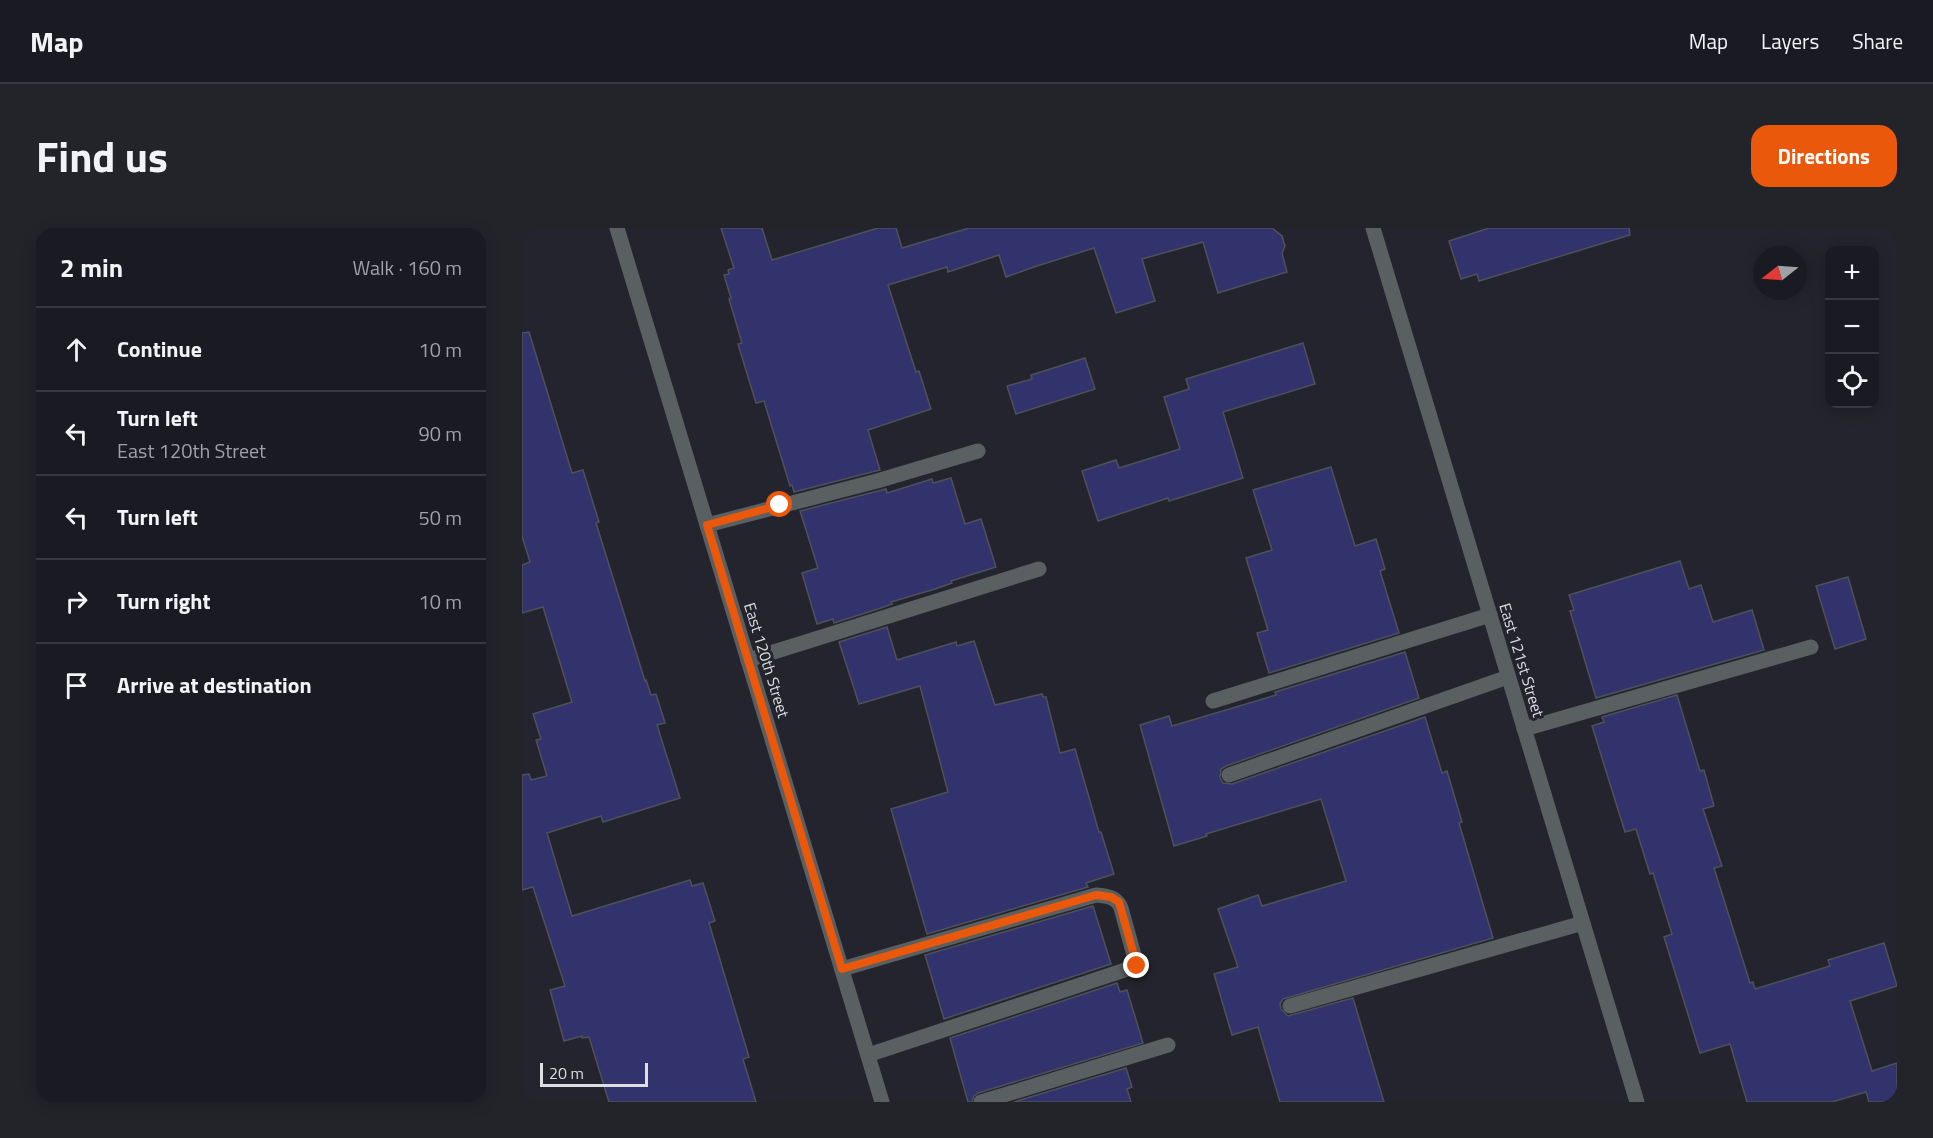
<!DOCTYPE html>
<meta charset="utf-8">
<style>
:root{--surface:#1a1b22;--page:#23242a;--text:#f1f3f6;--muted:#9fa1a5;--line:#383940;--accent:#ea580c}
body{margin:0;font-family:"Titillium Web",sans-serif;background:var(--page);color:var(--text)}
.controls{position:absolute;right:18px;top:18px;display:grid;overflow:hidden;border-radius:12px;box-shadow:0 3px 15px #0003}
.controls button{width:54px;height:54px;display:grid;place-items:center;padding:0;border:0;border-bottom:2px solid var(--line);background:var(--surface);color:var(--text);font:30px sans-serif}
.compass{position:absolute;left:1231px;top:18px;width:54px;height:54px;border-radius:50%;background:var(--surface);box-shadow:0 3px 15px #0003;rotate:253deg}
.scale{position:absolute;left:18px;bottom:15px;width:108px;box-sizing:border-box;padding-left:6px;border:3px solid #dddee4;border-top:0;font-size:16px;line-height:21px;white-space:nowrap;color:#dddee4;-webkit-text-stroke:4px #23242d;paint-order:stroke}
.stop{position:absolute;width:18px;height:18px;margin:-14px;border:4px solid #ea580c;border-radius:50%;background:#fff}
.stop.end{background:#ea580c;border-color:#fff;box-shadow:0 2px 6px #0008}
.list{margin:0;padding:0;list-style:none}
h2{display:flex;justify-content:space-between;align-items:center;height:78px;margin:0;padding:0 24px;font-size:26px}
h2 small{font-size:20px;font-weight:400;color:var(--muted)}
.list li{display:grid;grid-template-columns:39px 1fr auto;gap:18px;align-items:center;box-sizing:border-box;height:84px;padding:0 24px;border-top:2px solid var(--line)}
.list b{display:block;font-size:22px;white-space:nowrap}
.list p{margin:0;font-size:20px;white-space:nowrap;color:var(--muted)}
.list em{font-size:20px;font-style:normal;color:var(--muted)}
.icon{flex:none;width:33px;height:33px;fill:none;stroke:currentColor;stroke-width:2;stroke-linecap:round;stroke-linejoin:round}
.map{position:relative;flex:none;width:1375px;height:874px;overflow:hidden;border-radius:18px}
header{display:flex;align-items:center;gap:36px;box-sizing:border-box;height:84px;padding:0 30px;background:var(--surface);border-bottom:2px solid var(--line)}
header strong{font-size:28px}
nav{display:flex;gap:33px;margin-inline-start:auto;font-size:21px}
.intro{display:flex;align-items:center;justify-content:space-between;box-sizing:border-box;height:144px;padding:0 36px}
h1{margin:0;font-size:42px}
.button{padding:15px 27px;border-radius:18px;background:var(--accent);color:#fff;font-size:21px;font-weight:700}
main{display:flex;gap:36px;padding:0 36px}
aside{flex:1;background:var(--surface);border-radius:18px;box-shadow:0 3px 15px #0003}
.map>svg:first-child{display:block}
.building{fill:#32336d;stroke:#4e505a;stroke-width:1.5}
.lines{fill:none;stroke-linecap:round;stroke-linejoin:round}
.service{stroke:#5a5f62;stroke-width:15}
.minor{stroke:#5a5f62;stroke-width:15}
.tertiary{stroke:#5a5f62;stroke-width:15}
.route{stroke:#ea580c;stroke-width:8}
.labels{text-anchor:middle;dominant-baseline:central;stroke-width:6;stroke-linejoin:round;paint-order:stroke}
.street-label{font-size:16px;fill:#dddee4;stroke:#23242d}
</style>
<header>
<strong>Map</strong>
<nav><a>Map</a><a>Layers</a><a>Share</a></nav>
</header>
<div class="intro"><h1>Find us</h1><a class="button">Directions</a></div>
<main>
<aside>
<h2>2 min<small>Walk · 160 m</small></h2>
<ul class="list">
<li><svg class="icon" aria-label="ahead" viewBox="0 0 24 24"><path d="M12 20V5M6 11l6-6 6 6"/></svg><div><b>Continue</b></div><em>10 m</em></li>
<li><svg class="icon" aria-label="left" viewBox="0 0 24 24"><path d="M17 20v-9H6M10 6l-5 5 5 5"/></svg><div><b>Turn left</b><p>East 120th Street</p></div><em>90 m</em></li>
<li><svg class="icon" aria-label="left" viewBox="0 0 24 24"><path d="M17 20v-9H6M10 6l-5 5 5 5"/></svg><div><b>Turn left</b></div><em>50 m</em></li>
<li><svg class="icon" aria-label="right" viewBox="0 0 24 24"><path d="M7 20v-9h11M14 6l5 5-5 5"/></svg><div><b>Turn right</b></div><em>10 m</em></li>
<li><svg class="icon" aria-label="arrive" viewBox="0 0 24 24"><path d="M6 21V4h12l-3 4 3 4H6"/></svg><div><b>Arrive at destination</b></div></li>
</ul>
</aside>
<div class="map">
<svg width="1375" height="874" viewBox="0 0 1375 874">
<rect width="100%" height="100%" fill="#23242d"/>
<!-- building -->
<g class="building">
<path d="M199,0h41l10,32 106,-32h18l6,20 67,-20h303l10,8 3,10 -3,7 5,19 -69,21 -15,-51 -61,17 13,42 -39,12 -22,-65 -60,19 -28,10 -7,-22 -51,17 -1,-5 -59,18 28,87 3,-1 12,38 -63,21 12,40 -86,22 -2,-7 -2,1 -26,-85 -8,2 -18,-59 4,-1 -13,-44 2,-1 -7,-23 5,-1 -1,-4 6,-2z"/>
<path d="M967,0h140l1,7 -151,46 -2,-7 -16,5 -12,-38z"/>
<path d="M7,104l43,141 11,-3 16,52 -3,1 49,158 1,-1 5,15 5,-1 9,29 -8,2 23,73 -77,24 -2,-6 -54,17 25,83 118,-36 2,6 11,-3 12,38 -6,2 40,134 -6,2 13,43h-147l-20,-65 -7,1v-2l-18,5 -14,-51 15,-4 -32,-99 -11,3v-115l7,-1 2,6 16,-4 -11,-36 5,-1 -8,-25 39,-12 -29,-95 -21,6v-48l8,-3 -8,-26v-203z"/>
<path d="M781,115l12,41 -92,28 20,66 -74,23 -1,-3 -70,23 -16,-50 34,-11 3,8 61,-19 -16,-52 25,-8 -3,-10z"/>
<path d="M563,130l10,31 -79,25 -9,-28 25,-7 -1,-4z"/>
<path d="M809,239l24,79 21,-7 9,30 -5,2 19,62 -130,40 -12,-40 11,-3 -22,-72 26,-8 -19,-60z"/>
<path d="M429,250l14,46 16,-5 15,48 -45,14 1,2 -17,6 -44,13 1,2 -11,4 -47,15 -1,-4 -16,5 -15,-51 16,-5 -18,-57 86,-22 1,4 45,-14 1,4z"/>
<path d="M1158,333l9,28 12,-4 12,37 39,-12 12,40 -168,48 -26,-87 4,-1 -5,-15z"/>
<path d="M1326,349l18,62 -31,10 -19,-63z"/>
<path d="M365,399l10,33 59,-18 1,4 17,-5 21,64 47,-11 1,3h3l14,56 15,-4 24,83h2l13,42 -28,9 2,4 -161,47 -36,-125 57,-17 -28,-106 -61,18 -20,-62z"/>
<path d="M883,424l14,46 -193,68 -5,3 -1,9 3,5 9,1 193,-67 17,56 5,-2 15,51 -3,1 34,115 -210,61 -3,5 1,5 7,7 65,-18 31,104h-104l-22,-75 -26,8 -18,-61 24,-7 -20,-58 40,-14 4,11 84,-25 -25,-82 -115,35 1,2 -33,10 -34,-121 29,-9 3,10 104,-31 -1,-3z"/>
<path d="M1155,467l23,76 4,-1 10,36 -11,3 19,57 -8,2 36,115 3,-1 2,7 75,-23 -2,-6 56,-17 13,43 -47,15 22,70 25,-8v39h-28l-3,-10 -34,10h-85l-17,-58 -30,9 -36,-116 8,-3 -19,-61 -3,1 -14,-45 -11,3 -33,-106 12,-4 -2,-5z"/>
<path d="M571,678l18,58 -167,55 -19,-64z"/>
<path d="M595,755l3,9 7,-2 16,53 -165,50 -4,3 -2,6h-4l-18,-64z"/>
<path d="M604,840l6,19 -5,2 4,13h-117z"/>
</g>
<g class="lines">
<!-- service -->
<g class="service">
<path d="M185,297l170,-44 101,-30"/>
<path d="M226,432l291,-91"/>
<path d="M691,473l277,-86"/>
<path d="M1002,501l287,-82"/>
<path d="M707,547l279,-98"/>
<path d="M320,741l254,-74c11,1 21,2 25,13l16,58 -269,89"/>
<path d="M768,778l293,-83"/>
<path d="M459,874l187,-57"/>
</g>
<!-- minor -->
<path class="minor" d="M851,0l264,874"/>
<!-- tertiary -->
<path class="tertiary" d="M95,0l265,874"/>
</g>
<g class="lines">
<!-- route -->
<path class="route" d="M258,277l-73,20 135,444 254,-74 15,2 8,5 18,64"/>
</g>
<g class="labels">
<!-- street labels -->
<g class="street-label">
<text transform="translate(245 432) rotate(73)">East 120th Street</text>
<text transform="translate(1000 432) rotate(73)">East 121st Street</text>
</g>
</g>
</svg>
<div class="controls">
<button>+</button>
<button>−</button>
<button><svg class="icon" aria-label="locate" viewBox="0 0 24 24"><circle cx="12" cy="12" r="6"/><path d="M12 2v4M12 18v4M2 12h4M18 12h4"/></svg></button>
</div>
<svg class="compass" viewBox="-18 -18 36 36"><path d="M0-13l5 13h-10z" fill="#e53935"/><path d="M0 13l5-13h-10z" fill="#9fa1a5"/></svg>
<div class="scale">20 m</div>
<div class="stop" style="left:258px;top:277px"></div>
<div class="stop end" style="left:615px;top:738px"></div>
</div>
</main>
